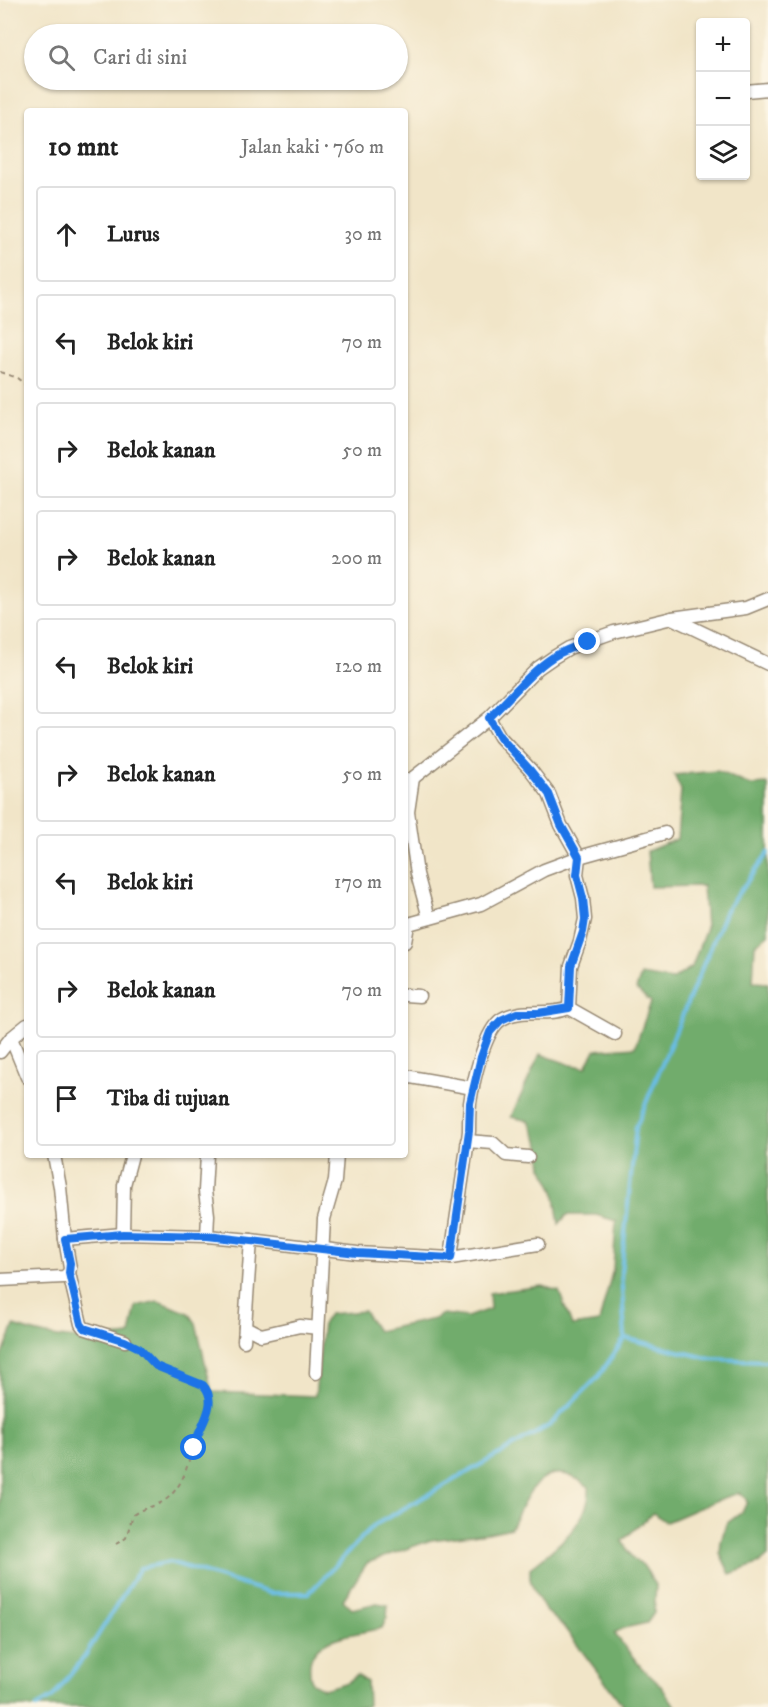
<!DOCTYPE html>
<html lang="id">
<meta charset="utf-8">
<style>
:root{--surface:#fff;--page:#f2f2f2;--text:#222;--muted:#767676;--line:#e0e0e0}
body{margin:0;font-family:"IM FELL DW Pica",serif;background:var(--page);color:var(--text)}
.controls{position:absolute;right:18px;top:18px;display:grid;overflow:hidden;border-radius:6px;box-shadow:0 2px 4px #0004}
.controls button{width:54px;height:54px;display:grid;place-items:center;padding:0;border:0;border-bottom:2px solid var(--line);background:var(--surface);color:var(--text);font:30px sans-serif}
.stop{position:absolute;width:18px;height:18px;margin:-14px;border:4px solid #1a73e8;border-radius:50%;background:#fff}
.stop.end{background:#1a73e8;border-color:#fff;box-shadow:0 2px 6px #0008}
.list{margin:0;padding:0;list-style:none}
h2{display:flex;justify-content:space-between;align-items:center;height:78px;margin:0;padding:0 24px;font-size:26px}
h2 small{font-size:20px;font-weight:400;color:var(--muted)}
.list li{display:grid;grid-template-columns:39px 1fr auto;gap:18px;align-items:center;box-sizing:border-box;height:96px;margin:0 12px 12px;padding:0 12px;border:2px solid var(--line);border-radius:6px}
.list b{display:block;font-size:22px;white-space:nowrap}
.list em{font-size:20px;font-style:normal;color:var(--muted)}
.icon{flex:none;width:33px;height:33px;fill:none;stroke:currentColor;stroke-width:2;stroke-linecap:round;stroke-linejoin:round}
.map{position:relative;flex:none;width:768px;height:1707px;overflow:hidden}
.search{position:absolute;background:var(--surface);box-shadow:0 2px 4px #0004;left:24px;top:24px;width:384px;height:66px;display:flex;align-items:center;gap:15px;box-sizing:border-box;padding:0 21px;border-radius:33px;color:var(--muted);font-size:22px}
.panel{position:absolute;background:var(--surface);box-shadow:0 2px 4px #0004;left:24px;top:108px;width:384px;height:1050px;border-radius:6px}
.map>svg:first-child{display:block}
.forest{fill:#71ac6c;stroke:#566b45;stroke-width:1.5}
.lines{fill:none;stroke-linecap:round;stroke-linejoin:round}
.stream{stroke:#69bde5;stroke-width:4}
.minor-casing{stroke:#968873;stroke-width:15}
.path{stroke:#968873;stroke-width:2;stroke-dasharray:4.5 4.5;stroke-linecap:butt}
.minor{stroke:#fff;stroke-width:12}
.route{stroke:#1a73e8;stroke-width:8}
</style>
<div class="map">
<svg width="768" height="1707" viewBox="0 0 768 1707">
<rect width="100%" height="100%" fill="#fcf5e5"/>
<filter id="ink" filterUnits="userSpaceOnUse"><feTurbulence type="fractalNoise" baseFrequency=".0167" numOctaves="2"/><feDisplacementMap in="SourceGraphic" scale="12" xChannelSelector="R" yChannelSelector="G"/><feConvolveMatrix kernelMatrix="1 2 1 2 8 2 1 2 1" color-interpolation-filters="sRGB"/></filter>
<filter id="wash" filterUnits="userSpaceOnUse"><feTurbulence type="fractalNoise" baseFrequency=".008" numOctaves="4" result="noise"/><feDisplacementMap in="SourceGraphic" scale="24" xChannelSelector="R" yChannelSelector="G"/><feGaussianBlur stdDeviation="1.35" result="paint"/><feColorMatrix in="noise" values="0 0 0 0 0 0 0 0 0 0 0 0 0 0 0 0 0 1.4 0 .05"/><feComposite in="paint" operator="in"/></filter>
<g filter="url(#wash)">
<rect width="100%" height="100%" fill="#f1e5c8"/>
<!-- forest -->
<path class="forest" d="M717,771l33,14 18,-1v151l-13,10 -2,37 15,1v573l-8,7 -30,11 -10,-21 1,-11 5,-18 16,-12 5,-10 -3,-6 -5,-3c-25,7 -48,19 -73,29l-13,-9 -31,28 11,18 10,6 13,20 -2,28 -7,10 -23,5 -10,5 27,34 19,18 16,22h-52l-61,-81 -18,-16 -11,-19 -4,-12v-11c25,-20 61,-46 59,-81 -44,-35 -61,5 -78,41l-23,5 -57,7 -64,23 -24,37 9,9 25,-6 11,2 -1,12 -5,11c-33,8 -84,8 -70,55l12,6 24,-7 9,-7 10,7 1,23 -3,2h-365v-345l14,-36c43,15 72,15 116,9l6,-29 22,-5 31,12 7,10 16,69 103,4 8,-73 6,-9 35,-3 13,20 57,-12 9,-5 24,3 23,-8 -1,-16 53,-7 17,5 13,35 27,-4 14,-53 3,-48 -20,-6h-29l-8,9 -5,-34 -12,-23 -2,-22 -11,-24 -18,-4 29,-63 31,11 15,2 9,-17 40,-3 16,-45 -15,-13 5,-14 31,5 20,-13 14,-39 -3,-42 -53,1 -3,-36 30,-12 4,-49 -7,-15z"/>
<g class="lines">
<!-- stream -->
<g class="stream">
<path d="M625,1338l86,21 57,2"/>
<path d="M36,1707l16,-9 33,-42 55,-88 30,-6 100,31h39l64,-67 177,-101 48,-48 27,-39 -4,-66 15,-145 90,-217 42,-57"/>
</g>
</g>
</g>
<g filter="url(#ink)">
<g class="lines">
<defs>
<g id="minor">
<path d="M746,91l22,-2"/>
<path d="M672,618l96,46"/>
<path d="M489,718l11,19 30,32 19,25 12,31 18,32 -2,18 6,23 2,21 -5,22 -9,25 -2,42c-21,9 -47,-1 -67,11 -18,11 -29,64 -32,84 -1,10 -1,19 -1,28 -5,42 -13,85 -18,127l87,-14"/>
<path d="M413,778l-5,34 9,62 12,44"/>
<path d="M405,781l8,-3 76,-60 49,-50 16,-11 15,-9 45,-16 58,-14 74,-10 22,-9"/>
<path d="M405,925l76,-21 63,-34 35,-13 86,-24"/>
<path d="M405,942l3,-17"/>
<path d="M405,995l14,1"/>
<path d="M569,1008l46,26"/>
<path d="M11,1038l16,39"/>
<path d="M0,1052l11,-14 16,-13"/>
<path d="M405,1076l68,12"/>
<path d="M467,1141l26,2 13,12 22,2"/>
<path d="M54,1155l6,32 5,52 58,-5 84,2 44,4 106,13 94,5"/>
<path d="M207,1155l-2,36 3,24 -1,21"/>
<path d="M123,1234l1,-49 8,-30"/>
<path d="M69,1273l12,51 3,4 41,13"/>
<path d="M0,1280l64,-3 5,-4 1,-5 -5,-29"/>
<path d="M245,1327l16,8 39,-9 18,2"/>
<path d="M244,1341l7,-101"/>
<path d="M316,1373l8,-154 11,-38 2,-26"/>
</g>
</defs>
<!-- minor casing -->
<use href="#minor" class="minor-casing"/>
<!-- path -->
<g class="path">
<path d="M0,372l17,6 10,8"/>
<path d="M116,1544l10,-6 7,-23c11,-9 27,-8 37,-19 18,-18 18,-38 26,-60 6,-17 24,-34 7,-51l-47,-19 -21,-19"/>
</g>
<!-- minor -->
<use href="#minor" class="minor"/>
</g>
</g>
<g class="lines" filter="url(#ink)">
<!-- route -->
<path class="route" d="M194,1448c3,-20 27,-44 9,-63l-47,-19 -17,-18 -14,-7 -41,-13 -3,-4 -12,-51 1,-10 -5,-24 58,-5 84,2 150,17 94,5 18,-127 1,-28 11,-46 9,-25 11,-12 16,-7h21l31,-5 2,-42 12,-34 2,-13 -2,-21 -6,-23 2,-18 -18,-32 -12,-31 -19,-24 -30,-33 -11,-19c20,-19 42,-47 64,-61 11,-7 23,-11 35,-15"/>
</g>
</svg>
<div class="controls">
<button>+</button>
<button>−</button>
<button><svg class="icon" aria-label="layers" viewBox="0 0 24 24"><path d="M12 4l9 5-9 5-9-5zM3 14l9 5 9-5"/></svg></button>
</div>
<div class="stop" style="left:194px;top:1448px"></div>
<div class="stop end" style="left:588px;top:642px"></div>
<div class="search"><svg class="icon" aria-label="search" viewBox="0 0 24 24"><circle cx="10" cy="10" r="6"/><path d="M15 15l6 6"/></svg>Cari di sini</div>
<section class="panel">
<h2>10 mnt<small>Jalan kaki · 760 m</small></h2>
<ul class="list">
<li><svg class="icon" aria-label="ahead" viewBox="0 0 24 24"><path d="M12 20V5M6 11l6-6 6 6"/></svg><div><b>Lurus</b></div><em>30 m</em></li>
<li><svg class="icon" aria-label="left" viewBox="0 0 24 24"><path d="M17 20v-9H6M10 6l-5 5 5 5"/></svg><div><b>Belok kiri</b></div><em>70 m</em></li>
<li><svg class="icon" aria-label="right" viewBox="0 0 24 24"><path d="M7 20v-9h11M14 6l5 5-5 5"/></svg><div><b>Belok kanan</b></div><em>50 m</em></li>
<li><svg class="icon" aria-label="right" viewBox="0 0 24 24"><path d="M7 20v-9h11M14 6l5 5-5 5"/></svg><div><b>Belok kanan</b></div><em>200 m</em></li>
<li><svg class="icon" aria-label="left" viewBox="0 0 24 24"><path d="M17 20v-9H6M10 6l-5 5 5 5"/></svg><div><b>Belok kiri</b></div><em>120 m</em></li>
<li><svg class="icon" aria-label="right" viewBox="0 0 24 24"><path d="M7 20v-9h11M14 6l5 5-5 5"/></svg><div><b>Belok kanan</b></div><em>50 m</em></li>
<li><svg class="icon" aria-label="left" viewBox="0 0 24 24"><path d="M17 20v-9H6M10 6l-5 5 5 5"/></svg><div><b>Belok kiri</b></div><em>170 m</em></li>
<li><svg class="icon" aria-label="right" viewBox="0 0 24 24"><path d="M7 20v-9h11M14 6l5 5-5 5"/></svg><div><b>Belok kanan</b></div><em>70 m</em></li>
<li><svg class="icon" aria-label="arrive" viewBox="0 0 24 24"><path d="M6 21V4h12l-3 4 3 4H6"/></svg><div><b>Tiba di tujuan</b></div></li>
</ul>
</section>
</div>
